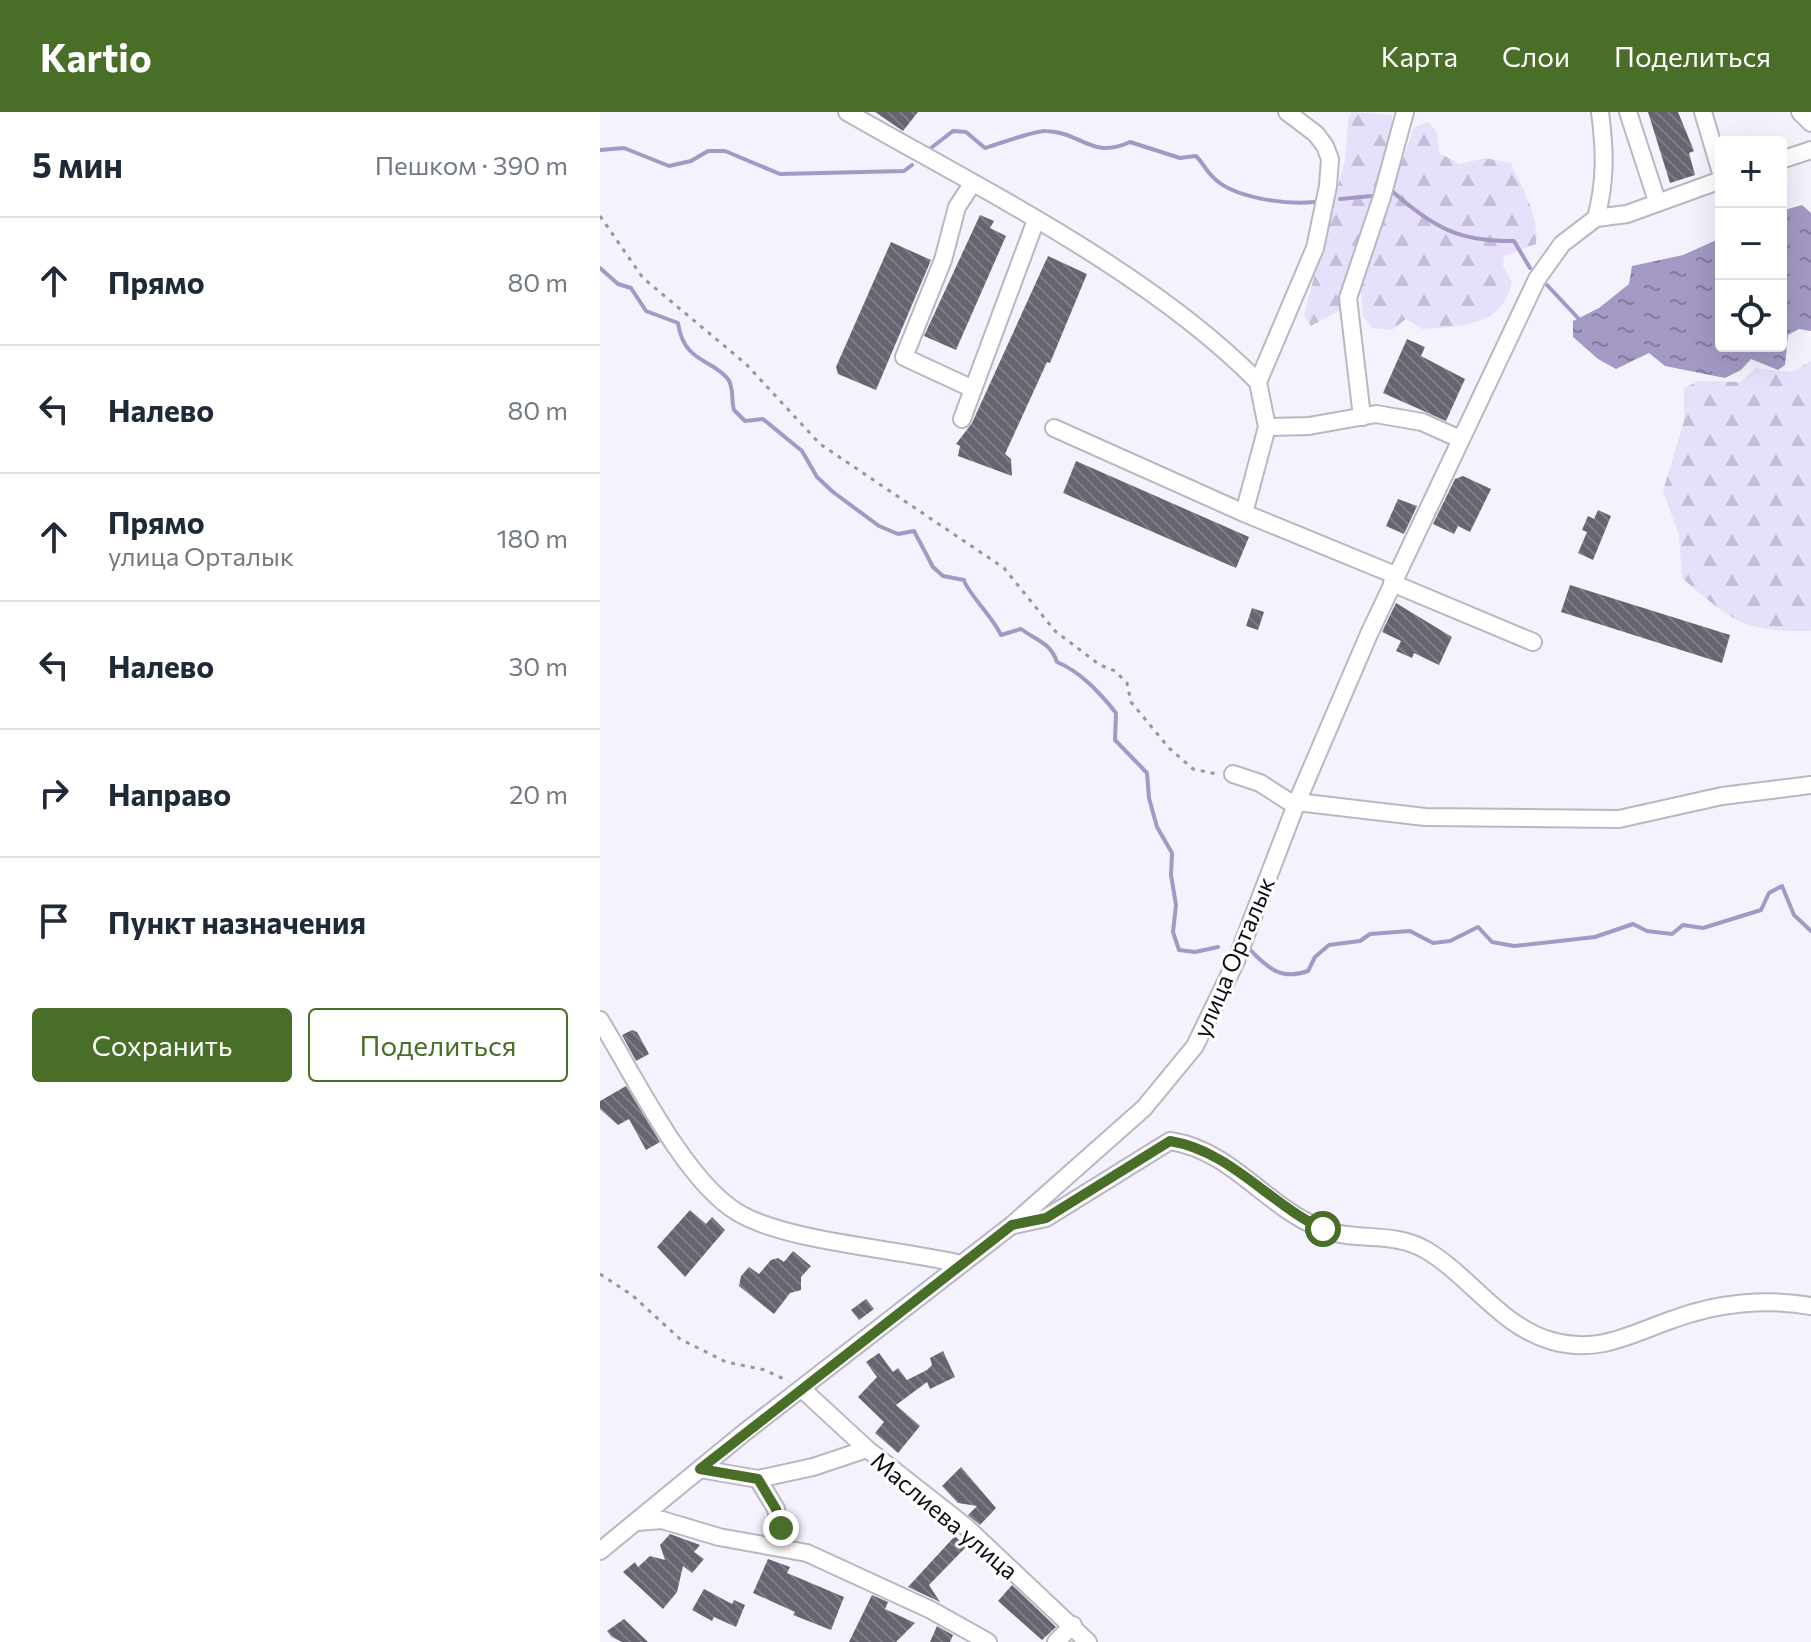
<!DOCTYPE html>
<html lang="ru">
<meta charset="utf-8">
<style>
:root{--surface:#fff;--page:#f6f6f7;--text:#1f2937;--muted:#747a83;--line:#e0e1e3;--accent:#496e28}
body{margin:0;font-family:Commissioner,sans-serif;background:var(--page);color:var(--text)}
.controls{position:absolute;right:24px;top:24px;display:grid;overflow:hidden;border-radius:8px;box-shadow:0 8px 32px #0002}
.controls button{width:72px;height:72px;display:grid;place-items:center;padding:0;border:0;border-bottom:2px solid var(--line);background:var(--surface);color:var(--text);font:40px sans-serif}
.stop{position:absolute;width:24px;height:24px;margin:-18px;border:6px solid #496e28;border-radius:50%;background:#fff}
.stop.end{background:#496e28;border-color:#fff;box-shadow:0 2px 8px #0008}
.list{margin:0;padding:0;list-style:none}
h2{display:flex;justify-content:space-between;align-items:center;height:104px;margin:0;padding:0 32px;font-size:34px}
h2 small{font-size:26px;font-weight:400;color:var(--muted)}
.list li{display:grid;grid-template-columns:52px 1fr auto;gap:24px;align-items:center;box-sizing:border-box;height:128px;padding:0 32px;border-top:2px solid var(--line)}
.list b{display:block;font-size:30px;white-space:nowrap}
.list p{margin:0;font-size:26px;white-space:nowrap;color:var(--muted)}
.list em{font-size:26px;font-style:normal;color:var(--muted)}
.actions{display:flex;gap:16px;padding:24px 32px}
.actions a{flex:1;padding:18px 0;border:2px solid var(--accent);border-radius:8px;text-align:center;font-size:28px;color:var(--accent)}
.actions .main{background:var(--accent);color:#fff}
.icon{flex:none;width:44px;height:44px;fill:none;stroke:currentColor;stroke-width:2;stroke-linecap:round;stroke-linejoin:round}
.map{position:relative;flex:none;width:1211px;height:1530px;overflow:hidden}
header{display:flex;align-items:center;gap:48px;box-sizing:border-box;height:112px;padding:0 40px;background:var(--accent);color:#fff}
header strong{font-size:38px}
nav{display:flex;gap:44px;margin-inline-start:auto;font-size:28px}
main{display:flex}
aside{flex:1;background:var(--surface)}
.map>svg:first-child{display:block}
.forest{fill:url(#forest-firs)}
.water{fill:url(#water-ripples)}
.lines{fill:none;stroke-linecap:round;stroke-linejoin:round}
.stream{stroke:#a399c4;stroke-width:4}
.building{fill:url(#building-back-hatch)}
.minor-casing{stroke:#bab7c5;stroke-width:20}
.path{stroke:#97959e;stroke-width:3;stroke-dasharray:4 6;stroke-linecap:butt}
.minor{stroke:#fff;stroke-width:16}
.route{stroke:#496e28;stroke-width:10}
.labels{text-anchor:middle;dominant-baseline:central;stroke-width:6;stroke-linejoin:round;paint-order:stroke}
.street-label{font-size:24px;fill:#0e0d12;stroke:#fff}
</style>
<header>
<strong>Kartio</strong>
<nav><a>Карта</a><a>Слои</a><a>Поделиться</a></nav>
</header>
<main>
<aside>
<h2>5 мин<small>Пешком · 390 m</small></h2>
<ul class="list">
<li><svg class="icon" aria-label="ahead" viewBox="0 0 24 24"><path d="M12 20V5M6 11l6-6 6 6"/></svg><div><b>Прямо</b></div><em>80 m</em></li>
<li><svg class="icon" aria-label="left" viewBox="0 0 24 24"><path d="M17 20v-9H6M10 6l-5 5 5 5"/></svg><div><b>Налево</b></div><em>80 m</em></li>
<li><svg class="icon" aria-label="ahead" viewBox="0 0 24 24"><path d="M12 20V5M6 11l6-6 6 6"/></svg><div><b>Прямо</b><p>улица Орталык</p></div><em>180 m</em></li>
<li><svg class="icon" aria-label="left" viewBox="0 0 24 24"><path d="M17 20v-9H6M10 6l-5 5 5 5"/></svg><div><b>Налево</b></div><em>30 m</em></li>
<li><svg class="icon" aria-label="right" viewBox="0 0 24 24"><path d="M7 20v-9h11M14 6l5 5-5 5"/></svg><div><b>Направо</b></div><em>20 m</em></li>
<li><svg class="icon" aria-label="arrive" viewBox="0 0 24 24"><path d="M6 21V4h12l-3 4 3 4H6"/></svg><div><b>Пункт назначения</b></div></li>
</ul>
<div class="actions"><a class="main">Сохранить</a><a>Поделиться</a></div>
</aside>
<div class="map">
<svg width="1211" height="1530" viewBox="0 0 1211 1530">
<defs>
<pattern id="forest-firs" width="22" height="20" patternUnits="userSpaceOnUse" patternTransform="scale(2)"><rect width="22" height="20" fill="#e6e0fb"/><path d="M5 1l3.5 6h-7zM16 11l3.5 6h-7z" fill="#c4bfd6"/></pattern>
<pattern id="water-ripples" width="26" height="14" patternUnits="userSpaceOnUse" patternTransform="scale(2)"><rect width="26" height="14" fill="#a399c4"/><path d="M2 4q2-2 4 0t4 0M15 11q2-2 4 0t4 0" fill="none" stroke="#837b9e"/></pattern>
<pattern id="building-back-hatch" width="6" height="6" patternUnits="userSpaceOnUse" patternTransform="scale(2)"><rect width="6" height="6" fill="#676470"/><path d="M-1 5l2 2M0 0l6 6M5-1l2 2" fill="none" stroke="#7f7d86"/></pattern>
</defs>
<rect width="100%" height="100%" fill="#f4f2fd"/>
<!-- forest -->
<g class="forest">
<path d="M752,0l40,3v32l-50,162 -31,17 -7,-11 41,-155 3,-41z"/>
<path d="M828,10l9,10 2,21 21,11 25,-6 26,5c11,25 28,53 25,81l-32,12 -1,10 9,16c-10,45 -50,44 -90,47l-16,-10 -14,11 -20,-2 -9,-12 -3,-34 54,-155z"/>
<path d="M1211,249v270c-67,2 -80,-11 -129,-53l-3,-43 -16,-44 21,-70v-33l15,-7 42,1 14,-14 37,4z"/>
</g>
<!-- water -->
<path class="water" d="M1202,93l9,8v118l-12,-2 -11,6 -3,30 -7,5 -27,-11 -10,11 -16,8 -60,-12 -16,-13 -33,16 -18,-10 -25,-22v-16l26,-13 30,-24 3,-18 51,-11 38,-17v108h60v-135z"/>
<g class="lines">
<!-- stream -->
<g class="stream">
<path d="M331,36l22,-17 13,1 19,16c13,-4 51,-18 61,-17 36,1 45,29 84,11l50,16 16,-2c6,6 10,14 16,20 19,22 74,29 103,26"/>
<path d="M0,38l24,-2 45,18 22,-5 17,-10h17l55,23 124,-3 8,-6"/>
<path d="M793,80c41,36 67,50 121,49l16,27"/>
<path d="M740,87l32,-3"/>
<path d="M0,156l18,16 13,4 15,23 32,12c6,40 33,35 50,56 6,8 3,21 6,31l11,11 18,-2 39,32 15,26 16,15 46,34 19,8 16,-3 19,36 10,9 21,4c2,11 29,37 37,55l20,-6c16,12 29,13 36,33 24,10 43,31 59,51l-1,27 32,33 2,25 8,29 15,26 -1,22 5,30 -3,27 6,18 16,2 23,-5"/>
<path d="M947,173l31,33"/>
<path d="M649,837c19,19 32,32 59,22l7,-14 14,-12 31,-4 10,-7 40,-3 23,12 17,-2 28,-14 14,15 22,4 81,-9 38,-13 14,7 25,3 11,-9 20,3 58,-18 8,-17 13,-7 12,29 17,16"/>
</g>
</g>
<!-- building -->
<g class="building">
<path d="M275,0h43l-15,19z"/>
<path d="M1048,0h30l16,39 -5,2 6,22 -25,8z"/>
<path d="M380,103l14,6 -4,7 16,8 -50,114 -32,-14z"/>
<path d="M291,130l40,18 -55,130 -38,-16 -2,-7z"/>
<path d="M448,144l39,18 -37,89 -3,-1 -42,92 6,5 1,17 -54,-20 2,-10 -4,-2 16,-21z"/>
<path d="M807,227l18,8 -4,9 44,23 -19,42 -63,-28z"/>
<path d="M476,349l173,76 -13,31 -173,-75z"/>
<path d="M863,364l28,13 -21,43 -12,-6 -4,8 -21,-10 22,-45z"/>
<path d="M798,387l19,7 -13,28 -18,-8z"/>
<path d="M998,398l13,6 -18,44 -15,-7 9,-21 -5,-2 6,-14 6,3z"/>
<path d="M970,473l160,50 -8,28 -161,-51z"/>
<path d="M796,491l56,34 -13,28 -25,-12 -2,5 -16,-7 5,-10 -19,-9z"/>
<path d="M652,496l12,4 -6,18 -12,-4z"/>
<path d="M32,918l5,2 12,22 -13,7 -14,-26z"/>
<path d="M26,974l34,56 -14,8 -17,-31 -11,6 -18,-16v-8z"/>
<path d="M90,1098l16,14 6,-7 13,13 -40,47 -28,-30z"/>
<path d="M193,1139l18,15 -10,11v13l-11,3 -16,21 -35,-28 2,-10 8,-9 10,7 12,-14 7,-2 6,4z"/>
<path d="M266,1187l8,10 -15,11 -8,-10z"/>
<path d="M343,1239l12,26 -25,12 -3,-7 -31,23 24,21 -22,27 -23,-20 9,-11 -26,-25 19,-20 -11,-15 13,-9 14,19 5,-4 9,12 20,-10 5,-5 -2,-7z"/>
<path d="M361,1355l35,41 -16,17 -12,-10 9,-9 -19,-3 -16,-17z"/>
<path d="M70,1422l30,11 -6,7 10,7 -12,14 -9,-7 -6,26 -14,17 -40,-37 12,-10 3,5 12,-11 15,4 -5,-15z"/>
<path d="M355,1424l11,11 -37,38 11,17 -32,-15z"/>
<path d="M168,1447l22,8 -3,6 57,24 -13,33 -38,-15 2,-3 -42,-19z"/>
<path d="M412,1473l44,42 -14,13 -44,-39z"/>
<path d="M104,1477l28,15 2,-4 11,5 -9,22 -22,-10 -2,4 -20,-11z"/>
<path d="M272,1483l16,7 -3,7 30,14 -19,19h-47z"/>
<path d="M24,1507l24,23h-26l-10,-5 -5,-6z"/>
<path d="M337,1514l16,9 -3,7h-20z"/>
</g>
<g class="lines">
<defs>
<g id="minor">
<path d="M247,0c134,77 303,160 411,270"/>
<path d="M1028,0l29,89"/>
<path d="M1103,0l18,61"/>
<path d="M1200,0l11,11"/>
<path d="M1181,48l30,-10"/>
<path d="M372,72l-15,23 -14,53 -39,97 69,32"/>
<path d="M996,106c10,-37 9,-68 4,-106"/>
<path d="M762,305l-14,-119 34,-101 23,-85"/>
<path d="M362,307l74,-199"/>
<path d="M667,315l42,-1 67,-12 46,8 38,17"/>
<path d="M454,316l190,85 151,62"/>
<path d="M644,401l23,-86 -9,-45 57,-134 13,-62 2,-27 -5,-13 -9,-12 -29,-22"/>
<path d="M792,471l141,59"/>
<path d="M633,662l27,9 28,18 137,16 194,2 103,-23 89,-11"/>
<path d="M0,908c33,54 84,160 137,192 48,30 164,37 224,52"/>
<path d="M414,1113l32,-7 124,-77c61,9 95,65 150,87 34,15 72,2 106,22 44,26 75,77 126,91 48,13 78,-7 122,-22 43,-16 92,-21 137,-13"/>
<path d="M202,1277l65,60 98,77 123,116"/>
<path d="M100,1357l58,10 55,-12 54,-18"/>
<path d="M158,1367l18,30 7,37"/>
<path d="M37,1410l25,-2 57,17 88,16 124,57 57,32"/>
<path d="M0,1439l145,-119 267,-207 132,-117 51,-62 41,-85 61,-159 72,-168 168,-355 25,-35 34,-26 31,-4 94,-34"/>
<path d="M456,1530l17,-17"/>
</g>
</defs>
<!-- minor casing -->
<use href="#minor" class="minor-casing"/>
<!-- path -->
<g class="path">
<path d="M0,104l43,62 103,86 74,80 184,124 51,63 45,34 15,6 12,12 4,19 38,46 24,21 24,5"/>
<path d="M0,1162l32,21 48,44 46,23 39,8 23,11"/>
</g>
<!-- minor -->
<use href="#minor" class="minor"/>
</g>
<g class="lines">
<!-- route -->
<path class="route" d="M181,1416l-5,-19 -18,-30 -58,-10 312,-244 34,-7 124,-77c61,10 99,63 153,88"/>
</g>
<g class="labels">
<!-- street labels -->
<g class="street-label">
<text transform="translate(633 845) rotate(-67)">улица Орталык</text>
<text transform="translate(345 1403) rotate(40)">Маслиева улица</text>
</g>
</g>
</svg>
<div class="controls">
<button>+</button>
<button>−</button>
<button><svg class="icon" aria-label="locate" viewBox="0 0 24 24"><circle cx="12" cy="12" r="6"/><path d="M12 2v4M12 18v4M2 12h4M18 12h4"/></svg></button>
</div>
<div class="stop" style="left:723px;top:1117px"></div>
<div class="stop end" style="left:181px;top:1416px"></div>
</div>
</main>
